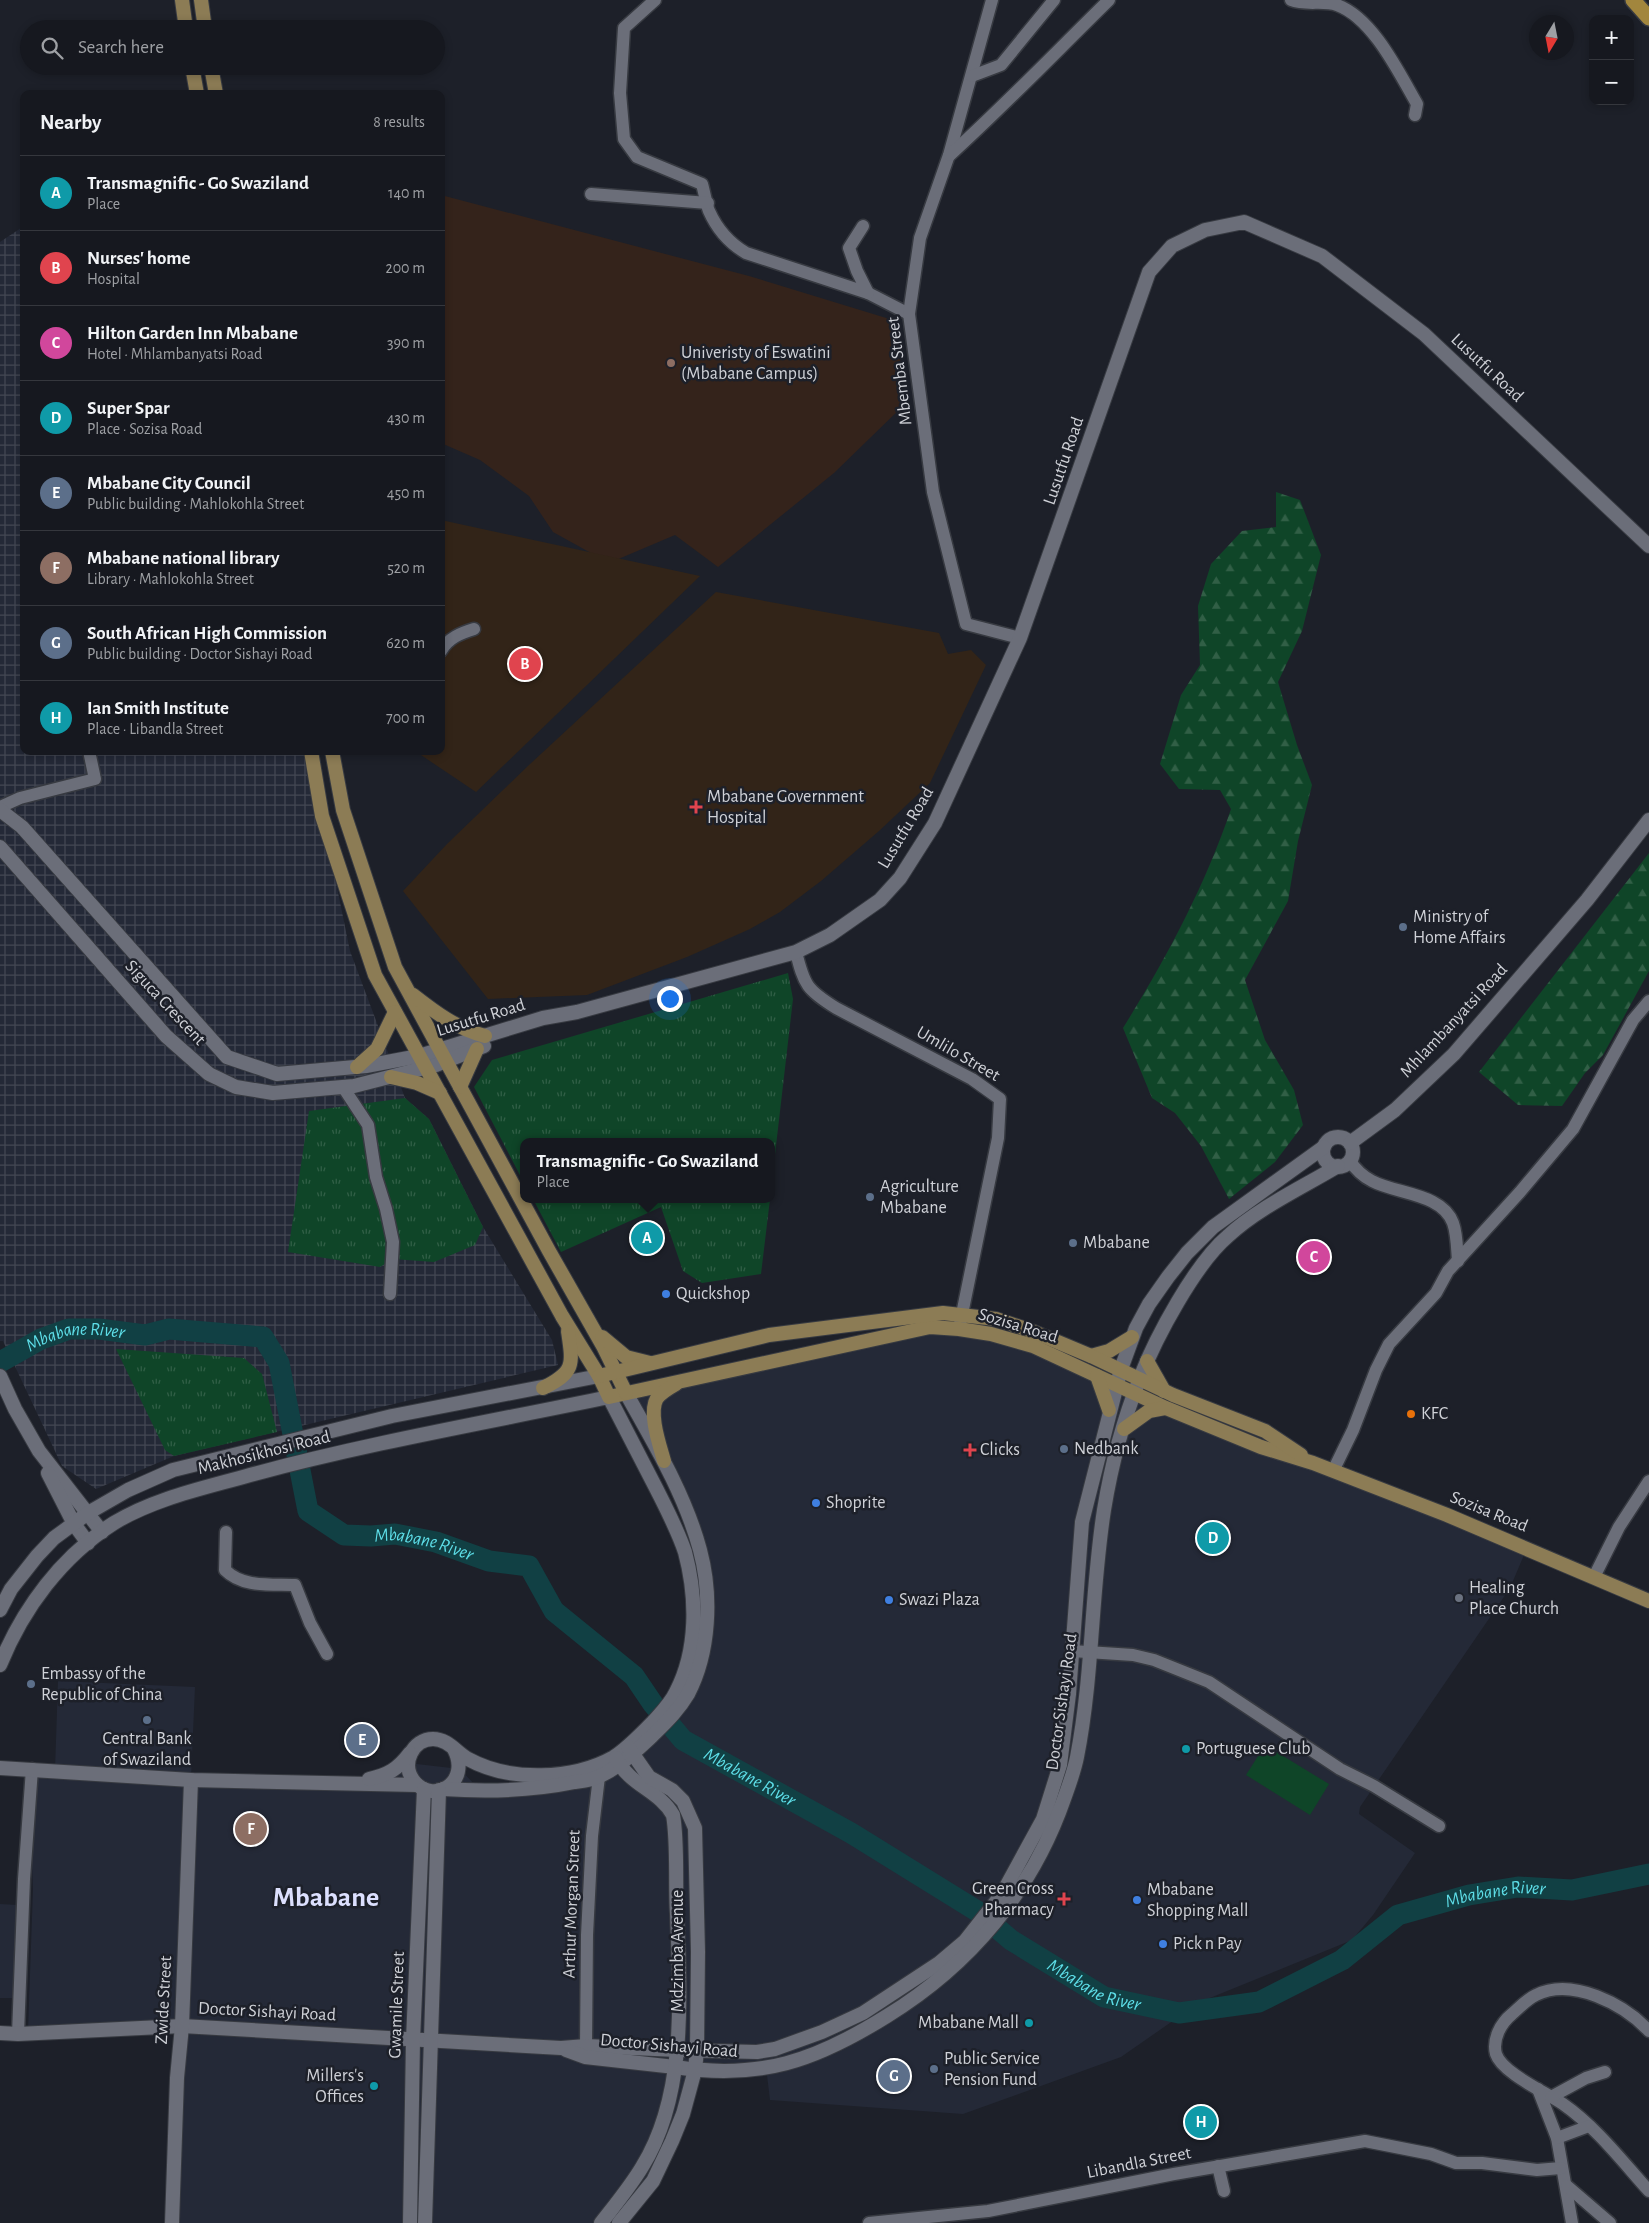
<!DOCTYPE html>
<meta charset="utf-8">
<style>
:root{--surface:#16181f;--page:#1f2128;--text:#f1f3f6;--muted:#9ea0a4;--line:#35373d;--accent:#8c9099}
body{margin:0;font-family:"Alegreya Sans",sans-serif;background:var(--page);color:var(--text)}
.controls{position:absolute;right:15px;top:15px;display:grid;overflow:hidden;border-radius:10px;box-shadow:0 2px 8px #0003}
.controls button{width:45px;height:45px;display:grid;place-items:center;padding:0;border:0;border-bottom:1px solid var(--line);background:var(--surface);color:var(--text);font:25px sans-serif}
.compass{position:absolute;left:1529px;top:15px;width:45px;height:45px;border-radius:50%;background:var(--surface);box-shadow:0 2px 8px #0003;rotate:190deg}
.you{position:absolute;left:669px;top:998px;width:18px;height:18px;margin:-12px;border:4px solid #fff;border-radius:50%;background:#1a73e8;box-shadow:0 0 0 8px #1a73e833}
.badge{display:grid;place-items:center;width:32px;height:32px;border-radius:50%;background:var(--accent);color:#fff;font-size:16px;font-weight:700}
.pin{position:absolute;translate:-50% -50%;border:2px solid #fff;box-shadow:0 1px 5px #0006}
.popup{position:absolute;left:520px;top:1138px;width:255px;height:65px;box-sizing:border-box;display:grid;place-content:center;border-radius:10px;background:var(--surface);filter:drop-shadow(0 1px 4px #0005);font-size:16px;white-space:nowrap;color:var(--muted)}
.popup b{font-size:19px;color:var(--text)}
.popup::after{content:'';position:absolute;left:50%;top:100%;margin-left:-10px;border:10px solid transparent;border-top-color:var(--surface)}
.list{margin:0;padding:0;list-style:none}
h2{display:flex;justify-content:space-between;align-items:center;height:65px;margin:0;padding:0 20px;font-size:21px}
h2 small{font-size:16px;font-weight:400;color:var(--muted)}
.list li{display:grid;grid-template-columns:32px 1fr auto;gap:15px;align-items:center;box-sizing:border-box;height:75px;padding:0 20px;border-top:1px solid var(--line)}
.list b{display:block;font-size:19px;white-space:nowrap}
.list p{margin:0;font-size:16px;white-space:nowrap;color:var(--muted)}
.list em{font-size:16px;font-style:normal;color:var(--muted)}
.icon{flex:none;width:28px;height:28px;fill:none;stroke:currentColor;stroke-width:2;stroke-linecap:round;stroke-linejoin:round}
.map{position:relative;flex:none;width:1649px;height:2223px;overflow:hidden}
.search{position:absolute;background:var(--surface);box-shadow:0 2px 8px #0003;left:20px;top:20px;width:425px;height:55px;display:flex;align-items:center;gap:12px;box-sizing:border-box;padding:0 18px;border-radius:28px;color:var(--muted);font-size:19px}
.panel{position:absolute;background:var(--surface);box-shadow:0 2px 8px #0003;left:20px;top:90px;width:425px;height:665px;border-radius:10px}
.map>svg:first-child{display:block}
.built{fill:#242937}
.industrial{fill:url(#industrial-grid)}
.education{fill:#34231b}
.medical{fill:#322418}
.grass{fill:url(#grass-tufts)}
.forest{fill:url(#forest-firs)}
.pitch{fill:#0f4528}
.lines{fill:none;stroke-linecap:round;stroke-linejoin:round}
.river{stroke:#114044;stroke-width:21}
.minor-casing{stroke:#373a41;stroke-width:15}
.tertiary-casing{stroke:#373a41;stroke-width:16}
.secondary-casing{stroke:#373a41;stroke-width:16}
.primary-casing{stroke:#373a41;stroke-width:16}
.motorway-casing{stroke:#373a41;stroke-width:18}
.minor{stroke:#6b6e79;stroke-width:12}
.tertiary{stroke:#6b6e79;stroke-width:14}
.secondary{stroke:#6b6e79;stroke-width:14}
.primary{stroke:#8c7c55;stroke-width:14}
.motorway{stroke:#a2863d;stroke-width:15}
.education-dot{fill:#8d6e63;stroke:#1d2029;stroke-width:2}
.health-dot{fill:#e0444e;stroke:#1d2029;stroke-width:2}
.service-dot{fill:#5c6f8a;stroke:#1d2029;stroke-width:2}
.shop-dot{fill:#3f7fe0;stroke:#1d2029;stroke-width:2}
.food-dot{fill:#e8710a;stroke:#1d2029;stroke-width:2}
.worship-dot{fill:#6b7280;stroke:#1d2029;stroke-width:2}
.culture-dot{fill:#0f9aa8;stroke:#1d2029;stroke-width:2}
.labels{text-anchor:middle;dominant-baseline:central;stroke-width:5;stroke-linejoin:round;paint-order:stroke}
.poi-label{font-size:18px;fill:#cfd1d7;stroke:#1d2029;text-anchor:start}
.street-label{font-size:18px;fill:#cfd1d7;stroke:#1d2029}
.water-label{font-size:19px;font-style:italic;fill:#5ddde7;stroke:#1d2029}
.town-label{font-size:28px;font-weight:bold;fill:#dcdffd;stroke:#1d2029}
</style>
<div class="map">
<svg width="1649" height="2223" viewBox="0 0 1649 2223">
<defs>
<pattern id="industrial-grid" width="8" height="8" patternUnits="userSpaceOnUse" patternTransform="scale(1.25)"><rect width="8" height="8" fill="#242937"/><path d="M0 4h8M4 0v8" fill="none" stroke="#434753"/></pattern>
<pattern id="grass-tufts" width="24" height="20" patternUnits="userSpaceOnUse" patternTransform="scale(1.25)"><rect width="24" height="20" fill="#0f4528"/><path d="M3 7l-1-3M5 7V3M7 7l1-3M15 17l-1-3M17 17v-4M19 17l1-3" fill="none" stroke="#315f46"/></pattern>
<pattern id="forest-firs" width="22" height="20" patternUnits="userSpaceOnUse" patternTransform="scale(1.25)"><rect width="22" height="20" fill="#0f4528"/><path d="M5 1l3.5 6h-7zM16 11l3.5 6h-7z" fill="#315f46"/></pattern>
</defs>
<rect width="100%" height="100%" fill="#1d2029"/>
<!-- built -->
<g class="built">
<path d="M930,1327l61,7 536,214 -17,40 -150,219 -1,7 56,39 -42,62 -21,25 -152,62 -79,55 -158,57 -193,-14 -3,-25 -71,-5 -24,71 -53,82h-447l10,-197 -154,5 5,-142 -3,-72 8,-47h17l3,-89 137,6 -4,92 160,4 57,-20 52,6 14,15 88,1 57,-20 84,-115 -3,-99 -74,-158z"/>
<path d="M0,1904l17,1 -3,93h-14z"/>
</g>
<!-- industrial -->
<path class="industrial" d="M24,226v525h285l41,200 55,147 24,21 54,108 69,113 6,25 -384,91 -78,33 -34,-23 -59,-125h-3v-1099z"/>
<!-- education -->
<path class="education" d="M441,195l308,81 147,45 9,83 -71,69 -116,94 -43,-32 -66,28 -56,-31 -24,-36 -49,-36 -39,-17z"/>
<!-- medical -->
<g class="medical">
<path d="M441,520l259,56 -224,216 -61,-41h26z"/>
<path d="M716,592l223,41 9,21 23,-4 15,15 -56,118 -51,48 -58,50 -41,31 -30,17 -63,28 -100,38 -99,4 -85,-108 44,-47 82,-79z"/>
</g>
<!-- grass -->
<g class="grass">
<path d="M788,973l5,26 -22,190v-47h-248v39l-49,-94 18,-27z"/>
<path d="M405,1098l24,21 54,108 -8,18 -41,17 -41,-3 -13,8 -92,-15 21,-141z"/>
<path d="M533,1199h237l-9,75 -59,9 -19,-12 -22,-64 -100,45z"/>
<path d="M116,1349l128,9 18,16 15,58 -103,24 -9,-6z"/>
</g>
<!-- forest -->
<g class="forest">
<path d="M1276,492l24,8 21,55 -19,76 -24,51 19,63 15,40 -14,56 -10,60 -43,79 20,60 29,50 9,35 -28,37 -46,37 -28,-53 -26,-33 -23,-15 -29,-70c43,-69 82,-142 108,-219l-11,-19 -41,-1 -19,-25 21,-69 19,-30 -2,-59 13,-42 31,-33 34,-4z"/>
<path d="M1649,853v118l-46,84 -18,18 -23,33 -44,-1 -39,-33z"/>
</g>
<!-- pitch -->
<path class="pitch" d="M1265,1745l64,39 -19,31 -64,-40z"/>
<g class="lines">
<!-- river -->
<path class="river" id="s1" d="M0,1362l41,-23 28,-10h30l46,6 24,-6 94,8 16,26 29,148 36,24 27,1 24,-2 41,8 53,19 40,5 25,45 80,65 19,28 30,36 168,93 126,78 34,29 93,57 75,16 80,-11 83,-42 56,-45 71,-20 49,-8 54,3 77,-16"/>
<defs>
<g id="minor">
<path d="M655,0l-31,28 -4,65 4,46 13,18 65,27c2,7 5,23 7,27 8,18 20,32 37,42l122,40 41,21"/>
<path d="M992,0l-43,155 -29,83 -11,76 24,178 33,132 54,14"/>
<path d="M1291,0c15,6 32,0 46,5 36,13 62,68 80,99l-2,11"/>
<path d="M972,76l29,-11 53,-65"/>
<path d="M950,155c55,-50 106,-103 159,-155"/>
<path d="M591,194l117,9"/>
<path d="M863,226l-14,22 8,23 11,22"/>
<path d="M441,651c7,-13 20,-18 33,-22"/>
<path d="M0,807l20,-9 75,-19 -6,-28"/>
<path d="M796,952c8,33 11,38 40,56l136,71 28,20 -2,39 -38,186"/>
<path d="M343,1087l25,38 8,52 10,32 7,33 -3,52"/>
<path d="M1350,1161c6,9 12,15 22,20 24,13 70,12 81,42 4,11 4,26 5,38"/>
<path d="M1333,1471l20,-41 23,-60 13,-26 47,-51 12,-22 72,-79 53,-63 60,-109 16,-19"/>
<path d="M226,1532l-1,38c18,18 46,14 70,15l15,38 17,31"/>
<path d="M1594,1577l25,-50 30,-46"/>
<path d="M1072,1651l61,4 21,5 55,22 131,87 34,17 65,40"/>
<path d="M1649,2031c-25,-27 -77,-54 -113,-36 -9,4 -17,13 -24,19 -11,9 -20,25 -16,40 6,19 51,39 67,50 33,23 59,57 86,87"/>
<path d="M18,2034l6,-155 8,-110"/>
<path d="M586,2046l1,-111 5,-99 8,-68"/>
<path d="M1538,2089l19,49 15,85"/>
<path d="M1551,2097l35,-19 19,-6"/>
<path d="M1557,2138l32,-12"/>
<path d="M1218,2166l6,25"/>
<path d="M1567,2186l43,37"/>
<path d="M869,2223l119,-12 186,-37 191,-33 66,13 25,9h26l55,7 24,-2"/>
</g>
<g id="tertiary">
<path d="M0,810l22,17 205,230 50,17 89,-8 53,-10 124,-38 34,-6 219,-60 34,-17 50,-35 20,-22 35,-55 85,-185 129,-366 23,-26 33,-16 39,-8 78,34 102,78 225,212"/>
<path d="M0,847l166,189 43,38 27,13 37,6 81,-7 82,-21 48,-19"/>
<path d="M0,1376l15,33 24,42 63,81"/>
<path d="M48,1473l26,51 14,19"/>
<path d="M0,2033l18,1 164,-8 379,22 25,-2 92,4"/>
<path d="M566,2050l19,7 90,10"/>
<path d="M172,2223l5,-145 5,-52 9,-246"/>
</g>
<g id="secondary">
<circle cx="1338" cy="1152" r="15"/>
<path d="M1350,1143l45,-33 59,-56 133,-154 62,-80"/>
<path d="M0,1610l11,-21 26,-33 17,-18 34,-25 40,-23 45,-20 219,-54 207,-40"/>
<path d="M0,1665c23,-57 62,-109 114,-142 41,-25 91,-35 136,-48 118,-32 239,-53 359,-78 16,31 32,62 48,93 10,20 21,41 28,62 12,45 13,98 -9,140 -5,11 -15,21 -23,30 -12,12 -25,26 -39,35 -41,23 -104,25 -146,2 -12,-7 -20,-20 -35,-20 -20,0 -32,24 -20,41 19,26 59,3 41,-31"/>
<path d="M0,1768l191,12 226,5"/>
<path d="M369,1779c19,-4 29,-10 41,-26"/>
<path d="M443,1789c44,3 88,2 132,-7 8,-1 18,-2 25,-6 19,-9 36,-25 51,-39 14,-14 27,-26 37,-43 22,-42 24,-99 12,-144 -15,-56 -46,-107 -74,-157"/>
<path d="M678,2050l79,2 18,-3 47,-17 41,-19 76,-50 26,-22 37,-47 41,-75 17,-54 9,-71 13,-172 39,-153 15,-41 13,-24 19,-27 19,-24 26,-26 111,-80"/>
<path d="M675,2067c86,13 140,-6 212,-51 83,-51 145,-125 177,-217 5,-14 10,-27 13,-42 16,-81 14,-165 27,-247 7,-43 20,-92 36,-132 16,-41 55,-114 88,-142 30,-28 75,-49 110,-70"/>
<path d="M410,2223l3,-183 11,-251"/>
<path d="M425,2223l14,-433"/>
<path d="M601,2223c14,-18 29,-36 41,-56 45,-72 38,-171 35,-253 -2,-29 1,-71 -4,-99 -14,-25 -43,-29 -57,-57"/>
<path d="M619,2223l34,-42 19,-40 11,-27 12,-44 2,-20 1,-98 -3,-124 -12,-27 -11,-11 -23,-13 -21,-30"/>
</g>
<g id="primary">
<path d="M182,0l4,29"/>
<path d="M201,0l4,29"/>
<path d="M192,66l5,28"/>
<path d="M211,66l5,28"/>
<path d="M311,751l11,65 53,159 187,341 37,60 10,21 321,-70 29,2 32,5 42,12 133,62 95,39 52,16 134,52 202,86"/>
<path d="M332,751l11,59 52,157 154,284 54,95 23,47"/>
<path d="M413,995c23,18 43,33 72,41"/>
<path d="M357,1067l20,-18 18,-37"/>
<path d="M391,1077l26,6 23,10"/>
<path d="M460,1087l17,-38"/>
<path d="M602,1337l24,20 24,6"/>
<path d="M1091,1356l18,-5 23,-14"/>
<path d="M1147,1361l17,30"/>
<path d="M599,1376l170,-41 174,-22 53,6 33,11 62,26 82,39 92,36 36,24"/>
<path d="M1097,1376l12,34"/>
<path d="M543,1388c32,-16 30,-23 25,-57"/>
<path d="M1124,1429l25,-18 16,-3"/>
<path d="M664,1461c-4,-15 -16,-48 -7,-63 5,-6 12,-10 19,-14"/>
</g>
<path id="motorway" d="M1633,0l16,18"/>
</defs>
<!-- minor casing -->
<use href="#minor" class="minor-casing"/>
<!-- tertiary casing -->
<use href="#tertiary" class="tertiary-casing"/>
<!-- secondary casing -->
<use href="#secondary" class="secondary-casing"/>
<!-- primary casing -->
<use href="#primary" class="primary-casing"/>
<!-- motorway casing -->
<use href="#motorway" class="motorway-casing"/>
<!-- minor -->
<use href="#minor" class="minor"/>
<!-- tertiary -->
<use href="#tertiary" class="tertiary"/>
<!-- secondary -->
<use href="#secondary" class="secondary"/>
<!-- primary -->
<use href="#primary" class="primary"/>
<!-- motorway -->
<use href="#motorway" class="motorway"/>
</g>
<!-- markers -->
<circle class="education-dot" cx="671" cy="363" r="5"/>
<g class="health-dot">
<path d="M693.5 799.5h5v5h5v5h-5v5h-5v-5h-5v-5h5z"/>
<path d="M967.5 1442.5h5v5h5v5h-5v5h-5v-5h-5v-5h5z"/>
<path d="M1061.5 1891.5h5v5h5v5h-5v5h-5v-5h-5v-5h5z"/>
</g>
<g class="service-dot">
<circle cx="1403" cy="927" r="5"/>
<circle cx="870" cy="1197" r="5"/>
<circle cx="1073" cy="1243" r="5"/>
<circle cx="1064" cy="1449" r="5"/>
<circle cx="31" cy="1684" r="5"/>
<circle cx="147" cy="1720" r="5"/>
<circle cx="934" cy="2069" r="5"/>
</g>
<g class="shop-dot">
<circle cx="666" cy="1294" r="5"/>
<circle cx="816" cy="1503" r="5"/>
<circle cx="889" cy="1600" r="5"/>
<circle cx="1137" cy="1900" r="5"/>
<circle cx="1163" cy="1944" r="5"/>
</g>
<circle class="food-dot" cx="1411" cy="1414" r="5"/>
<circle class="worship-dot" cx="1459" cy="1598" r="5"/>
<g class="culture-dot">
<circle cx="1186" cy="1749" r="5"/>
<circle cx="1029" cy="2023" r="5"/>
<circle cx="374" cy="2086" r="5"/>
</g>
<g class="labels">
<!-- poi labels -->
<g class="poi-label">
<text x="681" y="353">Univeristy of Eswatini<tspan x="681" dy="21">(Mbabane Campus)</tspan></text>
<text x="707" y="797">Mbabane Government<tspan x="707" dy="21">Hospital</tspan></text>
<text x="1413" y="917">Ministry of<tspan x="1413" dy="21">Home Affairs</tspan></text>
<text x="880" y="1187">Agriculture<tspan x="880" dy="21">Mbabane</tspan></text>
<text x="1083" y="1243">Mbabane</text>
<text x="676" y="1294">Quickshop</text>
<text x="1421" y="1414">KFC</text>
<text x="1074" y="1449">Nedbank</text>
<text x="980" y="1450">Clicks</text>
<text x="826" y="1503">Shoprite</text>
<text x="1469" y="1588">Healing<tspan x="1469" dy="21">Place Church</tspan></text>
<text x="899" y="1600">Swazi Plaza</text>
<text x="41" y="1674">Embassy of the<tspan x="41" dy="21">Republic of China</tspan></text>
<text x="147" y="1739" text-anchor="middle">Central Bank<tspan x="147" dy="21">of Swaziland</tspan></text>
<text x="1196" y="1749">Portuguese Club</text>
<text x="1054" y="1889" text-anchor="end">Green Cross<tspan x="1054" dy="21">Pharmacy</tspan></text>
<text x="1147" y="1890">Mbabane<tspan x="1147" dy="21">Shopping Mall</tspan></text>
<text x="1173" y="1944">Pick n Pay</text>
<text x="1019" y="2023" text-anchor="end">Mbabane Mall</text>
<text x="944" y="2059">Public Service<tspan x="944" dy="21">Pension Fund</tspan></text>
<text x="364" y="2076" text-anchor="end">Millers's<tspan x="364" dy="21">Offices</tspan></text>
</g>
<!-- street labels -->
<g class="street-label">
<text transform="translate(1487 368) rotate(43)">Lusutfu Road</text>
<text transform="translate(900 371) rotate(-97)">Mbemba Street</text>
<text transform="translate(1064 461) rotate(-71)">Lusutfu Road</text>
<text transform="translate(906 828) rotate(-59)">Lusutfu Road</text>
<text transform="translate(165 1003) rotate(47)">Siguca Crescent</text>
<text transform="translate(481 1018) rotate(-17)">Lusutfu Road</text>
<text transform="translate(1454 1021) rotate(-47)">Mhlambanyatsi Road</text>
<text transform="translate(958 1054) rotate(30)">Umlilo Street</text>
<text transform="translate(1018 1326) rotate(17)">Sozisa Road</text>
<text transform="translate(264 1453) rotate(-14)">Makhosikhosi Road</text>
<text transform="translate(1489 1512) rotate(22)">Sozisa Road</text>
<text transform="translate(1062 1702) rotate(-82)">Doctor Sishayi Road</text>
<text transform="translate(572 1904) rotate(-88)">Arthur Morgan Street</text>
<text transform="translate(678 1951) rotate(-90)">Mdzimba Avenue</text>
<text transform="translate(164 2000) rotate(-87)">Zwide Street</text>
<text transform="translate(397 2005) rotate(-88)">Gwamile Street</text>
<text transform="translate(267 2012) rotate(3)">Doctor Sishayi Road</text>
<text transform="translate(669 2046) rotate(5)">Doctor Sishayi Road</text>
<text transform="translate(1139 2163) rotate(-11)">Libandla Street</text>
</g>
<!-- water labels -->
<g class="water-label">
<text stroke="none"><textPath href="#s1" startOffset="82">Mbabane River</textPath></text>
<text stroke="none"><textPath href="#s1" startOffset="578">Mbabane River</textPath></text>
<text stroke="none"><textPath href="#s1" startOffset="998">Mbabane River</textPath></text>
<text stroke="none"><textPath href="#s1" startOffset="1838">Mbabane River</textPath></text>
<text stroke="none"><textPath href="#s1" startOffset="1402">Mbabane River</textPath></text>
</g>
<!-- town labels -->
<g class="town-label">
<text x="326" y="1898">Mbabane</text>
</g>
</g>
</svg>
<div class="controls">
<button>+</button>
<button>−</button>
</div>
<svg class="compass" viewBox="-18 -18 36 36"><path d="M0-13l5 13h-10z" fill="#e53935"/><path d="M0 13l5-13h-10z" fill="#9ea0a4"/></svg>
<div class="you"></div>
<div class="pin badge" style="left:647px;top:1238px;background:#0f9aa8">A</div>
<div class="popup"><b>Transmagnific - Go Swaziland</b>Place</div>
<div class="pin badge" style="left:525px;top:664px;background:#e0444e">B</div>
<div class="pin badge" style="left:1314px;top:1257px;background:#d1479c">C</div>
<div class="pin badge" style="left:1213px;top:1538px;background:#0f9aa8">D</div>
<div class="pin badge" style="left:362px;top:1740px;background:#5c6f8a">E</div>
<div class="pin badge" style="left:251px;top:1829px;background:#8d6e63">F</div>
<div class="pin badge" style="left:894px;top:2076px;background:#5c6f8a">G</div>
<div class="pin badge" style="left:1201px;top:2122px;background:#0f9aa8">H</div>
<div class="search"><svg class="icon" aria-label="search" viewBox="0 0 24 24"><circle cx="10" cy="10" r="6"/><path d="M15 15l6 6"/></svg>Search here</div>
<section class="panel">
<h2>Nearby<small>8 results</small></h2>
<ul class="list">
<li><span class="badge" style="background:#0f9aa8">A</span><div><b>Transmagnific - Go Swaziland</b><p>Place</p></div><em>140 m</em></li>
<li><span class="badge" style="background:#e0444e">B</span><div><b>Nurses' home</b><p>Hospital</p></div><em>200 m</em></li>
<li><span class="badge" style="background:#d1479c">C</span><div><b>Hilton Garden Inn Mbabane</b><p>Hotel · Mhlambanyatsi Road</p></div><em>390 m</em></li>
<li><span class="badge" style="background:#0f9aa8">D</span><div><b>Super Spar</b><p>Place · Sozisa Road</p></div><em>430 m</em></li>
<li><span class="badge" style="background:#5c6f8a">E</span><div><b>Mbabane City Council</b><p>Public building · Mahlokohla Street</p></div><em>450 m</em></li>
<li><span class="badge" style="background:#8d6e63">F</span><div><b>Mbabane national library</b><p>Library · Mahlokohla Street</p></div><em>520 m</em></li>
<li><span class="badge" style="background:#5c6f8a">G</span><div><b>South African High Commission</b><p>Public building · Doctor Sishayi Road</p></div><em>620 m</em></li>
<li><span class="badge" style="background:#0f9aa8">H</span><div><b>Ian Smith Institute</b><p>Place · Libandla Street</p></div><em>700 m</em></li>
</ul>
</section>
</div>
